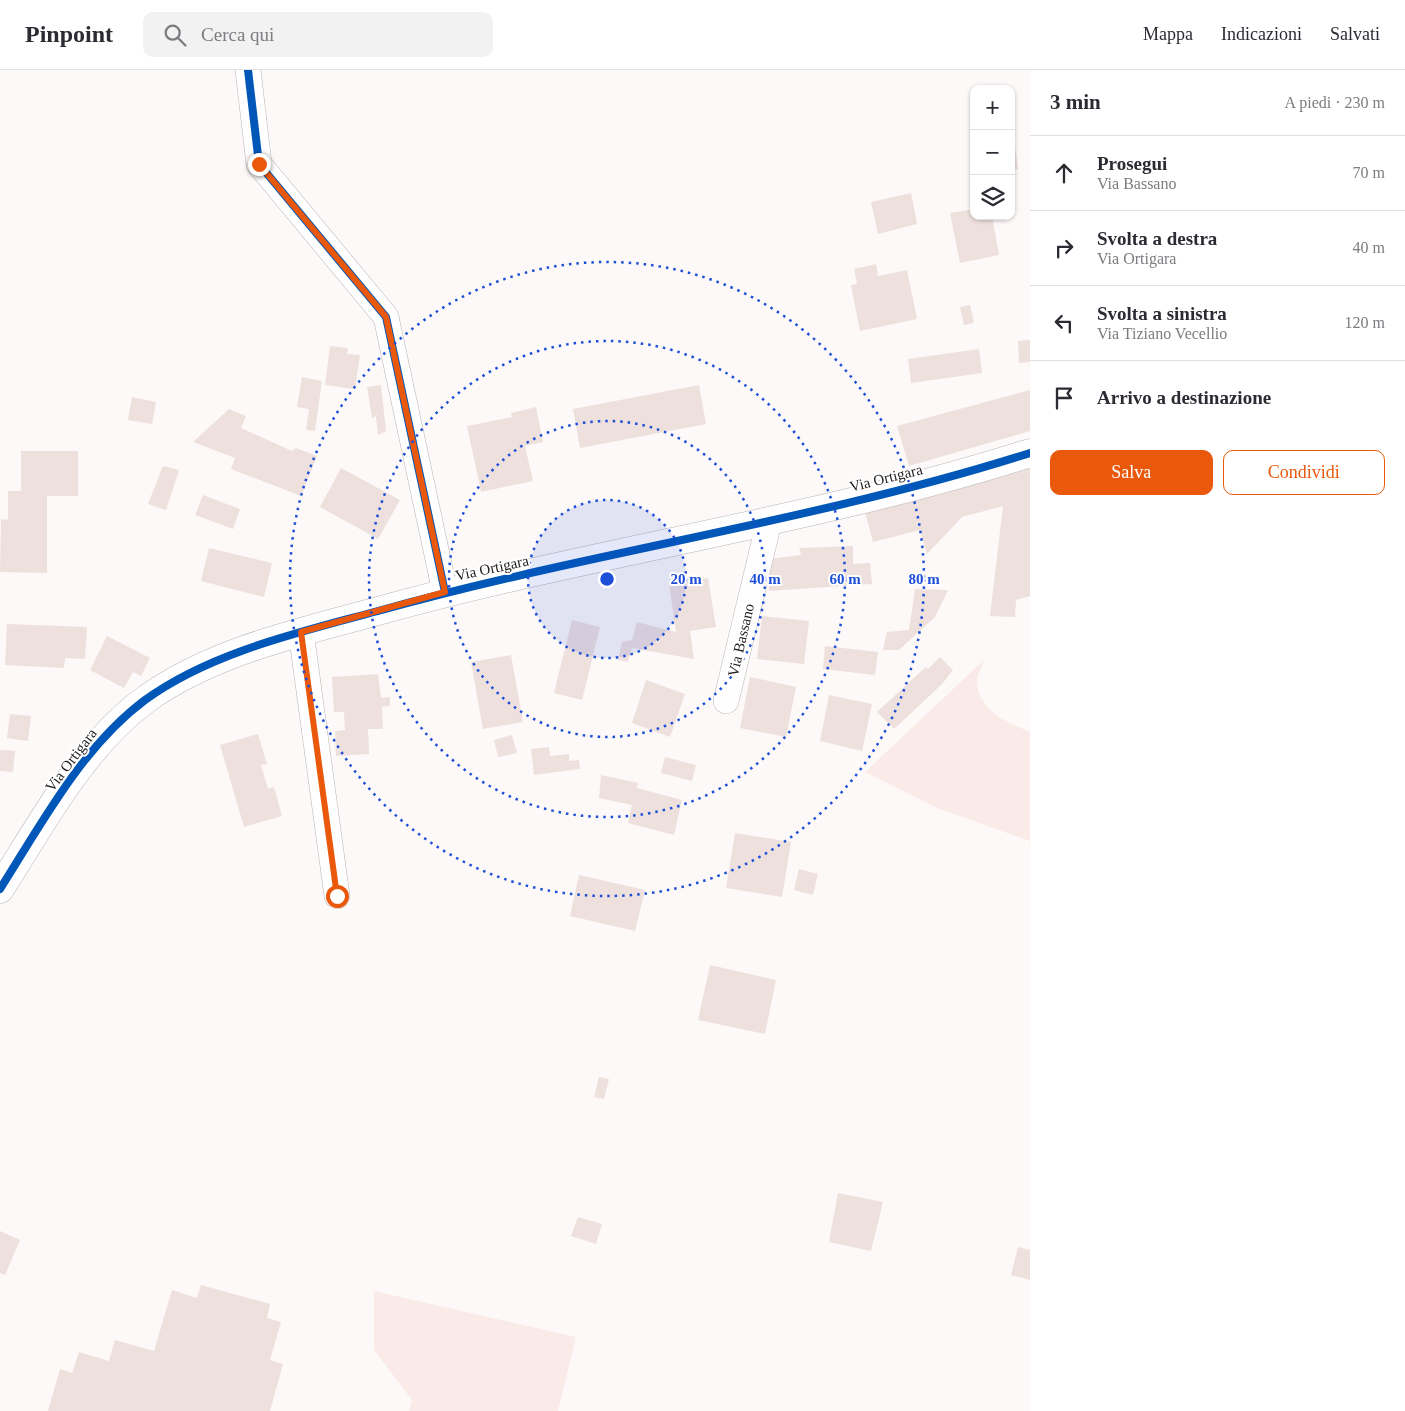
<!DOCTYPE html>
<html lang="it">
<meta charset="utf-8">
<style>
:root{--surface:#fff;--page:#f2f2f3;--text:#2b2b33;--muted:#7c7c81;--line:#e1e1e2;--accent:#ea580c}
body{margin:0;font-family:Georgia,serif;background:var(--page);color:var(--text)}
.controls{position:absolute;right:15px;top:15px;display:grid;overflow:hidden;border-radius:10px;box-shadow:0 1px 4px #0004}
.controls button{width:45px;height:45px;display:grid;place-items:center;padding:0;border:0;border-bottom:1px solid var(--line);background:var(--surface);color:var(--text);font:25px sans-serif}
.stop{position:absolute;width:15px;height:15px;margin:-11px;border:4px solid #ea580c;border-radius:50%;background:#fff}
.stop.end{background:#ea580c;border-color:#fff;box-shadow:0 1px 5px #0008}
.list{margin:0;padding:0;list-style:none}
h2{display:flex;justify-content:space-between;align-items:center;height:65px;margin:0;padding:0 20px;font-size:21px}
h2 small{font-size:16px;font-weight:400;color:var(--muted)}
.list li{display:grid;grid-template-columns:32px 1fr auto;gap:15px;align-items:center;box-sizing:border-box;height:75px;padding:0 20px;border-top:1px solid var(--line)}
.list b{display:block;font-size:19px;white-space:nowrap}
.list p{margin:0;font-size:16px;white-space:nowrap;color:var(--muted)}
.list em{font-size:16px;font-style:normal;color:var(--muted)}
.actions{display:flex;gap:10px;padding:15px 20px}
.actions a{flex:1;padding:11px 0;border:1px solid var(--accent);border-radius:10px;text-align:center;font-size:18px;color:var(--accent)}
.actions .main{background:var(--accent);color:#fff}
.icon{flex:none;width:28px;height:28px;fill:none;stroke:currentColor;stroke-width:2;stroke-linecap:round;stroke-linejoin:round}
.map{position:relative;flex:none;width:1030px;height:1341px;overflow:hidden}
header{display:flex;align-items:center;gap:30px;box-sizing:border-box;height:70px;padding:0 25px;background:var(--surface);border-bottom:1px solid var(--line)}
header strong{font-size:24px}
nav{display:flex;gap:28px;margin-inline-start:auto;font-size:18px}
.search{width:350px;height:45px;background:var(--page);display:flex;align-items:center;gap:12px;box-sizing:border-box;padding:0 18px;border-radius:10px;color:var(--muted);font-size:19px}
main{display:flex}
aside{flex:1;background:var(--surface)}
.map>svg:first-child{display:block}
.green{fill:#faebe8}
.building{fill:#eee0dd}
.lines{fill:none;stroke-linecap:round;stroke-linejoin:round}
.street-casing{stroke:#b8b5b5;stroke-width:26}
.secondary-casing{stroke:#b8b5b5;stroke-width:29}
.street{stroke:#fffefe;stroke-width:25}
.secondary{stroke:#fffefe;stroke-width:28}
.cycleway-casing{stroke:#fff;stroke-width:11}
.cycleway{stroke:#0057b8;stroke-width:8}
.route{stroke:#ea580c;stroke-width:6}
.ring{fill:none;stroke:#1d4ed8;stroke-width:2.5;stroke-dasharray:2.5 5}
.labels{text-anchor:middle;dominant-baseline:central;stroke-width:4;stroke-linejoin:round;paint-order:stroke}
.street-label{font-size:15px;fill:#242120;stroke:#fff}
.centre{fill:#1d4ed8;stroke:#fff;stroke-width:2.5}
.ring-label{font-size:15px;text-anchor:middle;font-weight:bold;fill:#1d4ed8;stroke:#fff;stroke-width:4;stroke-linejoin:round;paint-order:stroke}
</style>
<header>
<strong>Pinpoint</strong>
<div class="search"><svg class="icon" aria-label="search" viewBox="0 0 24 24"><circle cx="10" cy="10" r="6"/><path d="M15 15l6 6"/></svg>Cerca qui</div>
<nav><a>Mappa</a><a>Indicazioni</a><a>Salvati</a></nav>
</header>
<main>
<div class="map">
<svg width="1030" height="1341" viewBox="0 0 1030 1341">
<rect width="100%" height="100%" fill="#fcf9f8"/>
<!-- green -->
<g class="green">
<path d="M985,589c-3,7 -8,16 -8,22 1,30 30,41 53,51v109l-93,-33 -72,-36z"/>
<path d="M374,1221l202,46 -18,74h-149l3,-11 -38,-50z"/>
</g>
<!-- building -->
<g class="building">
<path d="M1011,70h3l4,29 -7,1z"/>
<path d="M974,74v25h-2l-2,-24z"/>
<path d="M911,123l6,31 -39,10 -7,-32z"/>
<path d="M974,139v7h18l7,39 -39,8 -10,-50z"/>
<path d="M876,194l2,12 29,-6 10,49 -57,12 -9,-46 6,-1 -3,-15z"/>
<path d="M970,235l4,18 -10,2 -4,-18z"/>
<path d="M1030,270v22l-11,1 -1,-22z"/>
<path d="M330,276l18,2 -1,6 13,1 -5,34 -30,-4z"/>
<path d="M979,279l3,24 -71,10 -3,-24z"/>
<path d="M302,307l20,4 -7,50 -9,-1 3,-21 -12,-2z"/>
<path d="M381,315l5,46 -8,4 -2,-19 -4,2 -5,-31z"/>
<path d="M699,315l7,39 -126,24 -7,-39z"/>
<path d="M1030,320v41l-121,35 -12,-40z"/>
<path d="M132,327l24,5 -4,22 -24,-4z"/>
<path d="M536,337l7,35 -18,4 8,35 -52,11 -14,-66 45,-9 -1,-4z"/>
<path d="M229,339l17,7 -5,12 51,23 4,-3 21,8 -16,40 -70,-27 4,-11 -42,-16z"/>
<path d="M21,381h57v45h-31v77l-47,-1 1,-53 7,1v-29h13z"/>
<path d="M1030,394v132l-14,4 -1,17 -25,-1 13,-110 -41,11 -35,37 -7,-24 -47,12 -9,-34z"/>
<path d="M163,396l16,4 -13,40 -18,-6z"/>
<path d="M341,398l59,32 -22,39 -58,-32z"/>
<path d="M203,425l37,14 -7,20 -38,-14z"/>
<path d="M853,476v18l17,-1 2,21 -103,7v-32l32,-4 -2,-7z"/>
<path d="M209,478l63,15 -8,34 -63,-16z"/>
<path d="M708,508l8,49 -26,4 4,28 -62,-11 -4,14 -10,-2 4,-18 10,-2 5,-18 39,10 -7,-48z"/>
<path d="M915,519l33,1 -13,27 -36,33h-16l4,-18 22,-2z"/>
<path d="M762,546l47,5 -5,43 -47,-5z"/>
<path d="M572,550l28,7 -18,73 -28,-7z"/>
<path d="M7,554l80,3 -2,32 -20,-1 -1,10 -59,-3z"/>
<path d="M107,566l43,22 -9,18 -8,-4 -9,16 -34,-18z"/>
<path d="M825,576l53,6 -3,23 -52,-6z"/>
<path d="M511,585l12,67 -40,7 -12,-67z"/>
<path d="M940,587l13,13 -11,14 -48,45 -17,-17 49,-45 2,2z"/>
<path d="M378,604l3,24 9,-1v9l-8,1 1,22h-15l1,25 -33,2 -1,-25 10,-1 -1,-18h-10l-2,-35z"/>
<path d="M750,607l46,10 -10,50 -46,-9z"/>
<path d="M646,610l39,14 -15,43 -38,-14z"/>
<path d="M829,625l43,9 -10,47 -42,-10z"/>
<path d="M10,644l21,2 -3,25 -21,-3z"/>
<path d="M258,664l9,30 -6,1 7,24 6,-2 8,29 -38,11 -24,-82z"/>
<path d="M512,665l5,18 -19,4 -4,-17z"/>
<path d="M549,677l1,9 19,-2v7l10,-1 1,9 -46,6 -3,-26z"/>
<path d="M0,680l15,1 -2,21 -13,-1z"/>
<path d="M665,687l31,8 -4,16 -31,-8z"/>
<path d="M601,705l37,8 -1,5 45,12 -8,35 -46,-12 4,-18 -33,-7z"/>
<path d="M735,763l56,9 -9,55 -56,-9z"/>
<path d="M799,799l19,5 -5,21 -19,-5z"/>
<path d="M579,805l66,15 -10,41 -65,-15z"/>
<path d="M710,895l66,15 -11,54 -67,-14z"/>
<path d="M599,1007l10,2 -5,20 -10,-2z"/>
<path d="M838,1123l45,9 -12,49 -42,-9z"/>
<path d="M578,1147l24,7 -6,20 -25,-8z"/>
<path d="M0,1161l20,9 -15,35 -5,-2z"/>
<path d="M1018,1177l12,3v30l-19,-5z"/>
<path d="M201,1215l69,19 -3,14 14,4 -11,38 13,4 -13,47h-222l12,-42 12,4 7,-21 30,9 6,-21 39,11 18,-61 25,8z"/>
</g>
<g class="lines">
<defs>
<g id="street">
<path d="M248,0l11,94 127,153 59,275"/>
<path d="M301,562l36,264"/>
<path d="M726,631l43,-179"/>
</g>
<path id="secondary" d="M0,819c42,-66 82,-142 145,-189 66,-48 156,-68 233,-89 216,-60 439,-90 652,-158"/>
</defs>
<!-- street casing -->
<use href="#street" class="street-casing"/>
<!-- secondary casing -->
<use href="#secondary" class="secondary-casing"/>
<!-- street -->
<use href="#street" class="street"/>
<!-- secondary -->
<use href="#secondary" class="secondary"/>
<defs>
<g id="cycleway">
<path d="M248,0l11,94 127,153 59,275"/>
<path d="M0,819c42,-66 82,-142 145,-189 66,-48 156,-68 233,-89 216,-60 439,-90 652,-158"/>
</g>
</defs>
<!-- cycleway casing -->
<use href="#cycleway" class="cycleway-casing"/>
<!-- cycleway -->
<use href="#cycleway" class="cycleway"/>
</g>
<g class="lines">
<!-- route -->
<path class="route" d="M259,94l127,153 59,275 -144,40 36,264"/>
</g>
<!-- distance rings -->
<circle cx="607" cy="509" r="79" fill="#1d4ed8" fill-opacity=".12"/>
<g class="ring">
<circle cx="607" cy="509" r="79"/>
<circle cx="607" cy="509" r="158"/>
<circle cx="607" cy="509" r="238"/>
<circle cx="607" cy="509" r="317"/>
</g>
<g class="labels">
<!-- street labels -->
<g class="street-label">
<text transform="translate(886 408) rotate(-14)">Via Ortigara</text>
<text transform="translate(492 498) rotate(-12)">Via Ortigara</text>
<text transform="translate(741 570) rotate(-77)">Via Bassano</text>
<text transform="translate(71 690) rotate(-53)">Via Ortigara</text>
</g>
</g>
<circle cx="607" cy="509" r="8" class="centre"/>
<g class="ring-label">
<text x="686" y="514">20 m</text>
<text x="765" y="514">40 m</text>
<text x="845" y="514">60 m</text>
<text x="924" y="514">80 m</text>
</g>
</svg>
<div class="controls">
<button>+</button>
<button>−</button>
<button><svg class="icon" aria-label="layers" viewBox="0 0 24 24"><path d="M12 4l9 5-9 5-9-5zM3 14l9 5 9-5"/></svg></button>
</div>
<div class="stop" style="left:337px;top:826px"></div>
<div class="stop end" style="left:259px;top:94px"></div>
</div>
<aside>
<h2>3 min<small>A piedi · 230 m</small></h2>
<ul class="list">
<li><svg class="icon" aria-label="ahead" viewBox="0 0 24 24"><path d="M12 20V5M6 11l6-6 6 6"/></svg><div><b>Prosegui</b><p>Via Bassano</p></div><em>70 m</em></li>
<li><svg class="icon" aria-label="right" viewBox="0 0 24 24"><path d="M7 20v-9h11M14 6l5 5-5 5"/></svg><div><b>Svolta a destra</b><p>Via Ortigara</p></div><em>40 m</em></li>
<li><svg class="icon" aria-label="left" viewBox="0 0 24 24"><path d="M17 20v-9H6M10 6l-5 5 5 5"/></svg><div><b>Svolta a sinistra</b><p>Via Tiziano Vecellio</p></div><em>120 m</em></li>
<li><svg class="icon" aria-label="arrive" viewBox="0 0 24 24"><path d="M6 21V4h12l-3 4 3 4H6"/></svg><div><b>Arrivo a destinazione</b></div></li>
</ul>
<div class="actions"><a class="main">Salva</a><a>Condividi</a></div>
</aside>
</main>
